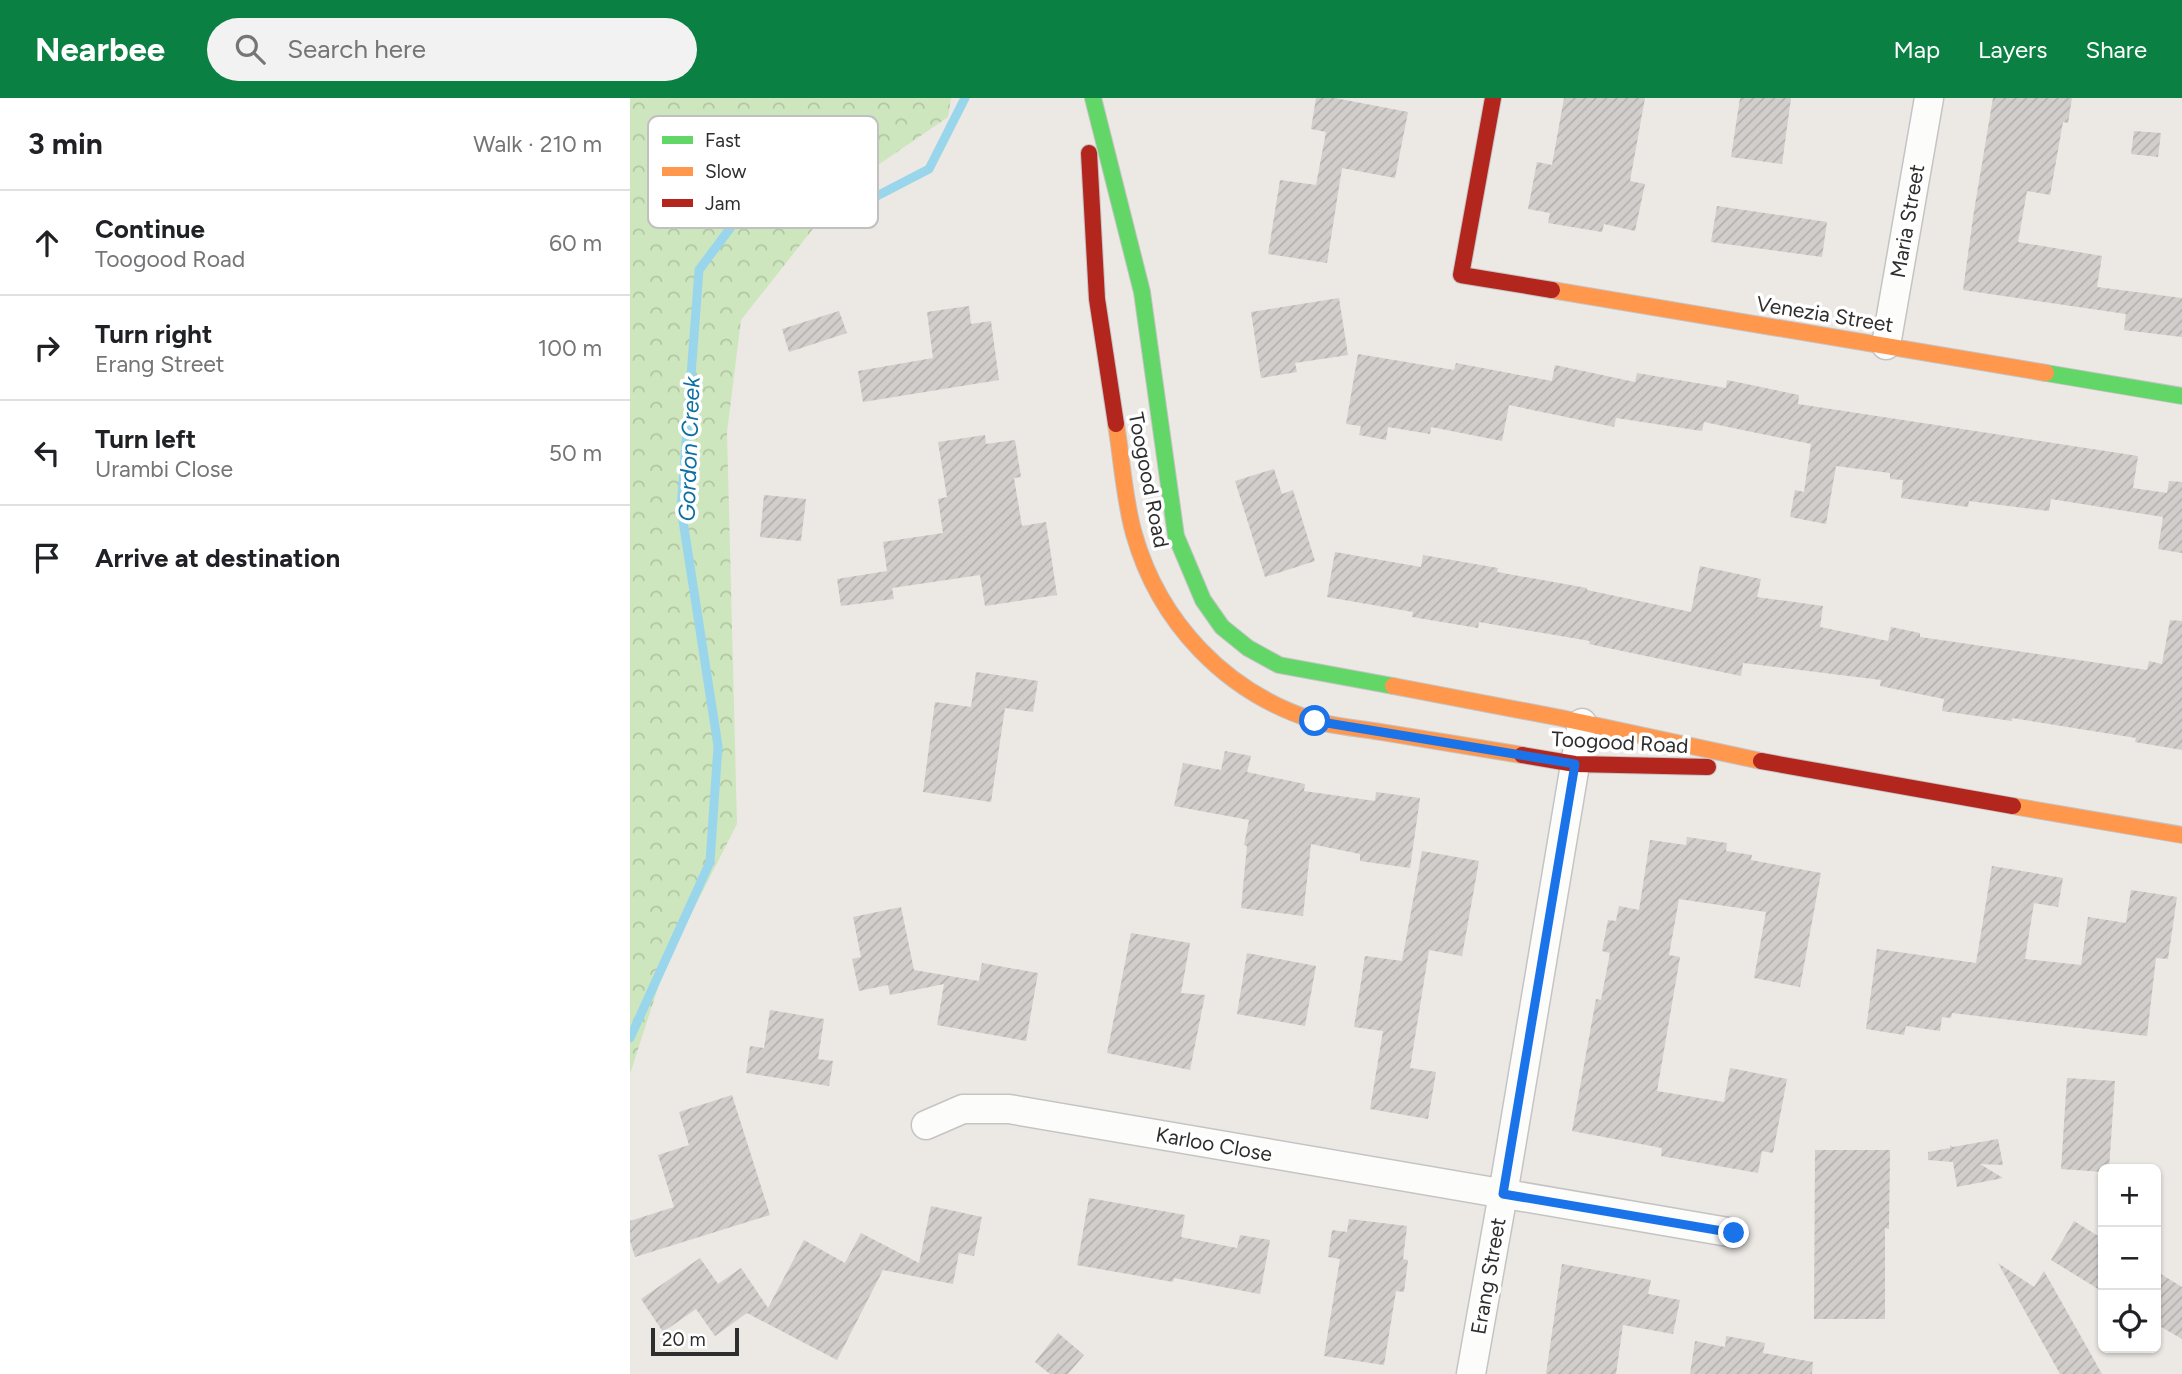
<!DOCTYPE html>
<meta charset="utf-8">
<style>
:root{--surface:#fff;--page:#f2f2f2;--text:#202124;--muted:#757577;--line:#e0e0e0;--accent:#0b8043}
body{margin:0;font-family:Figtree,sans-serif;background:var(--page);color:var(--text)}
.controls{position:absolute;right:21px;bottom:21px;display:grid;overflow:hidden;border-radius:10px;box-shadow:0 2px 5px #0004}
.controls button{width:63px;height:63px;display:grid;place-items:center;padding:0;border:0;border-bottom:2px solid var(--line);background:var(--surface);color:var(--text);font:35px sans-serif}
.scale{position:absolute;left:21px;bottom:18px;width:88px;box-sizing:border-box;padding-left:7px;border:4px solid #2e2e2e;border-top:0;font-size:19px;line-height:24px;white-space:nowrap;color:#2e2e2e;-webkit-text-stroke:5px #fff;paint-order:stroke}
.stop{position:absolute;width:21px;height:21px;margin:-16px;border:5px solid #1a73e8;border-radius:50%;background:#fff}
.stop.end{background:#1a73e8;border-color:#fff;box-shadow:0 2px 7px #0008}
.list{margin:0;padding:0;list-style:none}
h2{display:flex;justify-content:space-between;align-items:center;height:91px;margin:0;padding:0 28px;font-size:30px}
h2 small{font-size:23px;font-weight:400;color:var(--muted)}
.list li{display:grid;grid-template-columns:46px 1fr auto;gap:21px;align-items:center;box-sizing:border-box;height:105px;padding:0 28px;border-top:2px solid var(--line)}
.list b{display:block;font-size:26px;white-space:nowrap}
.list p{margin:0;font-size:23px;white-space:nowrap;color:var(--muted)}
.list em{font-size:23px;font-style:normal;color:var(--muted)}
.icon{flex:none;width:38px;height:38px;fill:none;stroke:currentColor;stroke-width:2;stroke-linecap:round;stroke-linejoin:round}
.map{position:relative;flex:none;width:1552px;height:1276px;overflow:hidden}
header{display:flex;align-items:center;gap:42px;box-sizing:border-box;height:98px;padding:0 35px;background:var(--accent);color:#fff}
header strong{font-size:33px}
nav{display:flex;gap:38px;margin-inline-start:auto;font-size:24px}
.search{width:490px;height:63px;background:var(--page);display:flex;align-items:center;gap:18px;box-sizing:border-box;padding:0 24px;border-radius:38px;color:var(--muted);font-size:26px}
main{display:flex}
aside{flex:1;background:var(--surface)}
.map>svg:first-child{display:block}
.forest{fill:url(#forest-crowns)}
.lines{fill:none;stroke-linecap:round;stroke-linejoin:round}
.stream{stroke:#99d6ec;stroke-width:9}
.building{fill:url(#building-hatch)}
.street-casing{stroke:#c5c4c5;stroke-width:31}
.fast-casing{stroke:#c5c4c5;stroke-width:18}
.slow-casing{stroke:#c5c4c5;stroke-width:18}
.jam-casing{stroke:#c5c4c5;stroke-width:18}
.street{stroke:#fcfcfb;stroke-width:28}
.fast{stroke:#63d668;stroke-width:16}
.slow{stroke:#ff974d;stroke-width:16}
.jam{stroke:#b3261e;stroke-width:16}
.route{stroke:#1a73e8;stroke-width:9}
.labels{text-anchor:middle;dominant-baseline:central;stroke-width:7;stroke-linejoin:round;paint-order:stroke}
.street-label{font-size:21px;fill:#2e2e2e;stroke:#fff}
.water-label{font-size:23px;font-style:italic;fill:#0d6fa3;stroke:#fff}
.key{fill:#fff;stroke:#c0c0c0;stroke-width:2}
.key-label{font-size:19px;fill:#2e2e2e}
</style>
<header>
<strong>Nearbee</strong>
<div class="search"><svg class="icon" aria-label="search" viewBox="0 0 24 24"><circle cx="10" cy="10" r="6"/><path d="M15 15l6 6"/></svg>Search here</div>
<nav><a>Map</a><a>Layers</a><a>Share</a></nav>
</header>
<main>
<aside>
<h2>3 min<small>Walk · 210 m</small></h2>
<ul class="list">
<li><svg class="icon" aria-label="ahead" viewBox="0 0 24 24"><path d="M12 20V5M6 11l6-6 6 6"/></svg><div><b>Continue</b><p>Toogood Road</p></div><em>60 m</em></li>
<li><svg class="icon" aria-label="right" viewBox="0 0 24 24"><path d="M7 20v-9h11M14 6l5 5-5 5"/></svg><div><b>Turn right</b><p>Erang Street</p></div><em>100 m</em></li>
<li><svg class="icon" aria-label="left" viewBox="0 0 24 24"><path d="M17 20v-9H6M10 6l-5 5 5 5"/></svg><div><b>Turn left</b><p>Urambi Close</p></div><em>50 m</em></li>
<li><svg class="icon" aria-label="arrive" viewBox="0 0 24 24"><path d="M6 21V4h12l-3 4 3 4H6"/></svg><div><b>Arrive at destination</b></div></li>
</ul>
</aside>
<div class="map">
<svg width="1552" height="1276" viewBox="0 0 1552 1276">
<defs>
<pattern id="forest-crowns" width="20" height="18" patternUnits="userSpaceOnUse" patternTransform="scale(1.75)"><rect width="20" height="18" fill="#cee6be"/><path d="M2 6a3 3 0 1 1 6 0M12 15a3 3 0 1 1 6 0" fill="none" stroke="#b1c6a4"/></pattern>
<pattern id="building-hatch" width="6" height="6" patternUnits="userSpaceOnUse" patternTransform="scale(1.75)"><rect width="6" height="6" fill="#d1cecb"/><path d="M-1 1l2-2M0 6l6-6M5 7l2-2" fill="none" stroke="#b4b1af"/></pattern>
</defs>
<rect width="100%" height="100%" fill="#ece8e4"/>
<!-- forest -->
<path class="forest" d="M0,0h321l-3,19 -102,70 -105,133 -14,112 10,392 -71,139 -36,111z"/>
<g class="lines">
<!-- stream -->
<path class="stream" d="M0,940l80,-176 8,-116 -37,-238 18,-238 38,-51 113,-9 79,-41 36,-71"/>
</g>
<!-- building -->
<g class="building">
<path d="M686,0h19l73,14 -13,66 -53,-10 -15,95 -59,-9 12,-74 36,5 10,-53 -15,-3z"/>
<path d="M934,0h81l-15,83 15,3 -10,47 -31,-7 -2,8 -54,-9 2,-10 -22,-4 9,-47 15,3z"/>
<path d="M1110,0h51l-9,66 -51,-7z"/>
<path d="M1363,0h79l-4,25 -5,-1 -13,73 -23,-4 -9,51 84,14 -5,31 85,11v39l-58,-7 2,-16 -163,-24 11,-79z"/>
<path d="M1504,33l27,2 -3,24 -27,-3z"/>
<path d="M1087,108l110,16 -5,35 -111,-15z"/>
<path d="M709,200l9,57 -53,8 2,9 -36,6 -10,-66z"/>
<path d="M339,208l2,18 20,-3 8,59 -136,22 -5,-31 75,-13 -6,-46z"/>
<path d="M209,213l8,22 -58,19 -7,-23z"/>
<path d="M728,256l96,16 2,-7 96,18 3,-16 80,17 2,-9 89,15 1,-8 72,15 -1,9 340,52 -5,32 34,5 2,-12 13,1v71l-24,-4 5,-32 -112,-18 -2,12 -80,-10 -1,6 -67,-9 2,-18 -13,-1v-6l-54,-7 -10,58 -36,-7 5,-27 9,2 7,-48 -107,-22 -2,9 -86,-13 -2,9 -105,-22 -7,36 -71,-14 -1,7 -42,-7 -2,13 -27,-5 2,-9 -15,-2z"/>
<path d="M355,337l1,9 29,-4 6,37 -7,1 8,48 24,-4 11,73 -72,11 -5,-31 -88,13 2,11 -53,7 -4,-27 50,-8 -4,-29 60,-9 -5,-34 9,-2 -9,-55z"/>
<path d="M644,371l8,25 11,-4 22,71 -50,16 -30,-96z"/>
<path d="M134,397l42,4 -5,42 -41,-4z"/>
<path d="M705,454l86,15 2,-12 75,13 -1,4 90,16v2l104,22 9,-46 61,13 -4,18 66,9 -3,21 68,14 3,-14 29,6v4l227,33 2,-9 13,3 8,-44 12,1v129l-47,-8 1,-4 -124,-20v3l-70,-10 2,-12 -64,-13 1,-6 -138,-17 -2,13 -152,-32 1,-3 -111,-19 -1,6 -66,-11 1,-5 -86,-15z"/>
<path d="M346,574l62,9 -5,31 -28,-4 -14,94 -68,-10 12,-90 36,5z"/>
<path d="M595,653l26,5 -4,16 58,12 -1,7 71,10 1,-9 44,6 -10,70 -50,-7v-7l-49,-10 -8,72 -62,-8 6,-62 -3,-1 5,-25 -75,-14 9,-43 38,7z"/>
<path d="M1057,739l40,6 -1,8 26,4 -1,5 70,13 -21,114 -46,-9 12,-66 -87,-13 -10,56 11,2 -23,134 67,11 6,-34 57,11 -14,74 -11,-2 -4,22 -97,-17 1,-8 -90,-17 24,-132 5,1 9,-47 -8,-2 6,-31 8,1 3,-15 20,4 11,-70 36,5z"/>
<path d="M792,753l57,10 -17,95 -33,-6 -19,118 26,4 -8,47 -58,-10 13,-78 -29,-4 11,-71 37,5z"/>
<path d="M1362,768l71,12 -5,29 -24,-4 -9,56 56,6 7,-48 38,6 5,-33 46,7 -9,62 -12,-1 -9,78 -195,-23 -1,5 -9,-1 -2,14 -34,-5 -2,9 -38,-6 11,-80 99,14z"/>
<path d="M271,809l13,63 65,11 3,-18 56,10 -12,68 -89,-16 7,-41 -54,11 -2,-10 -29,6 -7,-32 9,-2 -8,-40z"/>
<path d="M501,835l59,10 -9,50 24,2 -15,75 -83,-17z"/>
<path d="M617,855l69,13 -11,60 -68,-12z"/>
<path d="M140,912l54,9 -6,40 15,2 -4,25 -83,-13 4,-27 14,2z"/>
<path d="M1437,980l48,3 -6,88h-6v3l-42,-3z"/>
<path d="M102,997l38,120 -135,42 -5,-16v-20l44,-14 -16,-52 31,-10 -10,-33z"/>
<path d="M1368,1041l5,26 -23,-1 23,14 -46,9 -4,-25 -25,-2v-8l22,-4v-3l3,2z"/>
<path d="M1185,1052h75l-1,79 -4,-1v91h-71z"/>
<path d="M459,1100l96,17 -4,22 56,11 3,-13 30,5 -10,54 -86,-16 -1,4 -96,-17z"/>
<path d="M301,1108l51,11 -8,39 -15,-3 -6,31 -70,-14 -46,90 -90,-47 -32,23 -19,-27 -33,23 -22,-33 59,-41 18,26 23,-16 27,40 36,-68 41,23 16,-30 58,30z"/>
<path d="M719,1121l58,7 -4,33 5,1 -4,32 -8,-1 -12,74 -60,-9 16,-97 -12,-2 4,-27 15,2z"/>
<path d="M1444,1123l29,18v53l-52,-32z"/>
<path d="M1368,1165l36,24 10,-16 58,103h-42z"/>
<path d="M932,1166l89,16 -3,14 32,6 -7,34 -50,-9 -7,49h-70z"/>
<path d="M1526,1173l26,16v52l-26,-15z"/>
<path d="M428,1235l26,22 -16,19h-18l-15,-12z"/>
<path d="M1096,1238l39,7 -2,10 50,9 -1,12h-122l5,-33 30,6z"/>
</g>
<g class="lines">
<defs>
<g id="street">
<path d="M1256,247l43,-247"/>
<path d="M296,1027l37,-16h46l725,124"/>
<path d="M841,1276l32,-180 79,-471"/>
</g>
<g id="fast">
<path d="M463,0l49,194 34,244 27,64 19,27 26,21 31,17 114,21"/>
<path d="M1416,275l136,23"/>
</g>
<g id="slow">
<path d="M922,192l494,83"/>
<path d="M486,326c6,36 8,75 18,110 25,88 91,158 179,186 21,7 46,8 68,12 47,8 94,15 141,23"/>
<path d="M763,588l168,32 200,43"/>
<path d="M1383,708l169,29"/>
</g>
<g id="jam">
<path d="M863,0l-32,177 91,15"/>
<path d="M459,55l8,146 19,125"/>
<path d="M892,657l53,9 133,3"/>
<path d="M1131,663l252,45"/>
</g>
</defs>
<!-- street casing -->
<use href="#street" class="street-casing"/>
<!-- fast casing -->
<use href="#fast" class="fast-casing"/>
<!-- slow casing -->
<use href="#slow" class="slow-casing"/>
<!-- jam casing -->
<use href="#jam" class="jam-casing"/>
<!-- street -->
<use href="#street" class="street"/>
<!-- fast -->
<use href="#fast" class="fast"/>
<!-- slow -->
<use href="#slow" class="slow"/>
<!-- jam -->
<use href="#jam" class="jam"/>
</g>
<g class="lines">
<!-- route -->
<path class="route" d="M685,623l260,43 -72,430 231,39"/>
</g>
<g class="labels">
<!-- street labels -->
<g class="street-label">
<text transform="translate(1277 123) rotate(-80)">Maria Street</text>
<text transform="translate(1195 216) rotate(9)">Venezia Street</text>
<text transform="translate(519 382) rotate(79)">Toogood Road</text>
<text transform="translate(990 644) rotate(3)">Toogood Road</text>
<text transform="translate(584 1046) rotate(10)">Karloo Close</text>
<text transform="translate(858 1178) rotate(-80)">Erang Street</text>
</g>
<!-- water labels -->
<g class="water-label">
<text transform="translate(59 351) rotate(-88)">Gordon Creek</text>
</g>
</g>
<!-- legend -->
<rect x="18" y="18" width="230" height="112" rx="10" class="key"/>
<rect x="32" y="38" width="31" height="8" fill="#63d668"/>
<rect x="32" y="69" width="31" height="9" fill="#ff974d"/>
<rect x="32" y="101" width="31" height="8" fill="#b3261e"/>
<g class="key-label">
<text x="75" y="49">Fast</text>
<text x="75" y="80">Slow</text>
<text x="75" y="112">Jam</text>
</g>
</svg>
<div class="controls">
<button>+</button>
<button>−</button>
<button><svg class="icon" aria-label="locate" viewBox="0 0 24 24"><circle cx="12" cy="12" r="6"/><path d="M12 2v4M12 18v4M2 12h4M18 12h4"/></svg></button>
</div>
<div class="scale">20 m</div>
<div class="stop" style="left:685px;top:623px"></div>
<div class="stop end" style="left:1104px;top:1135px"></div>
</div>
</main>
